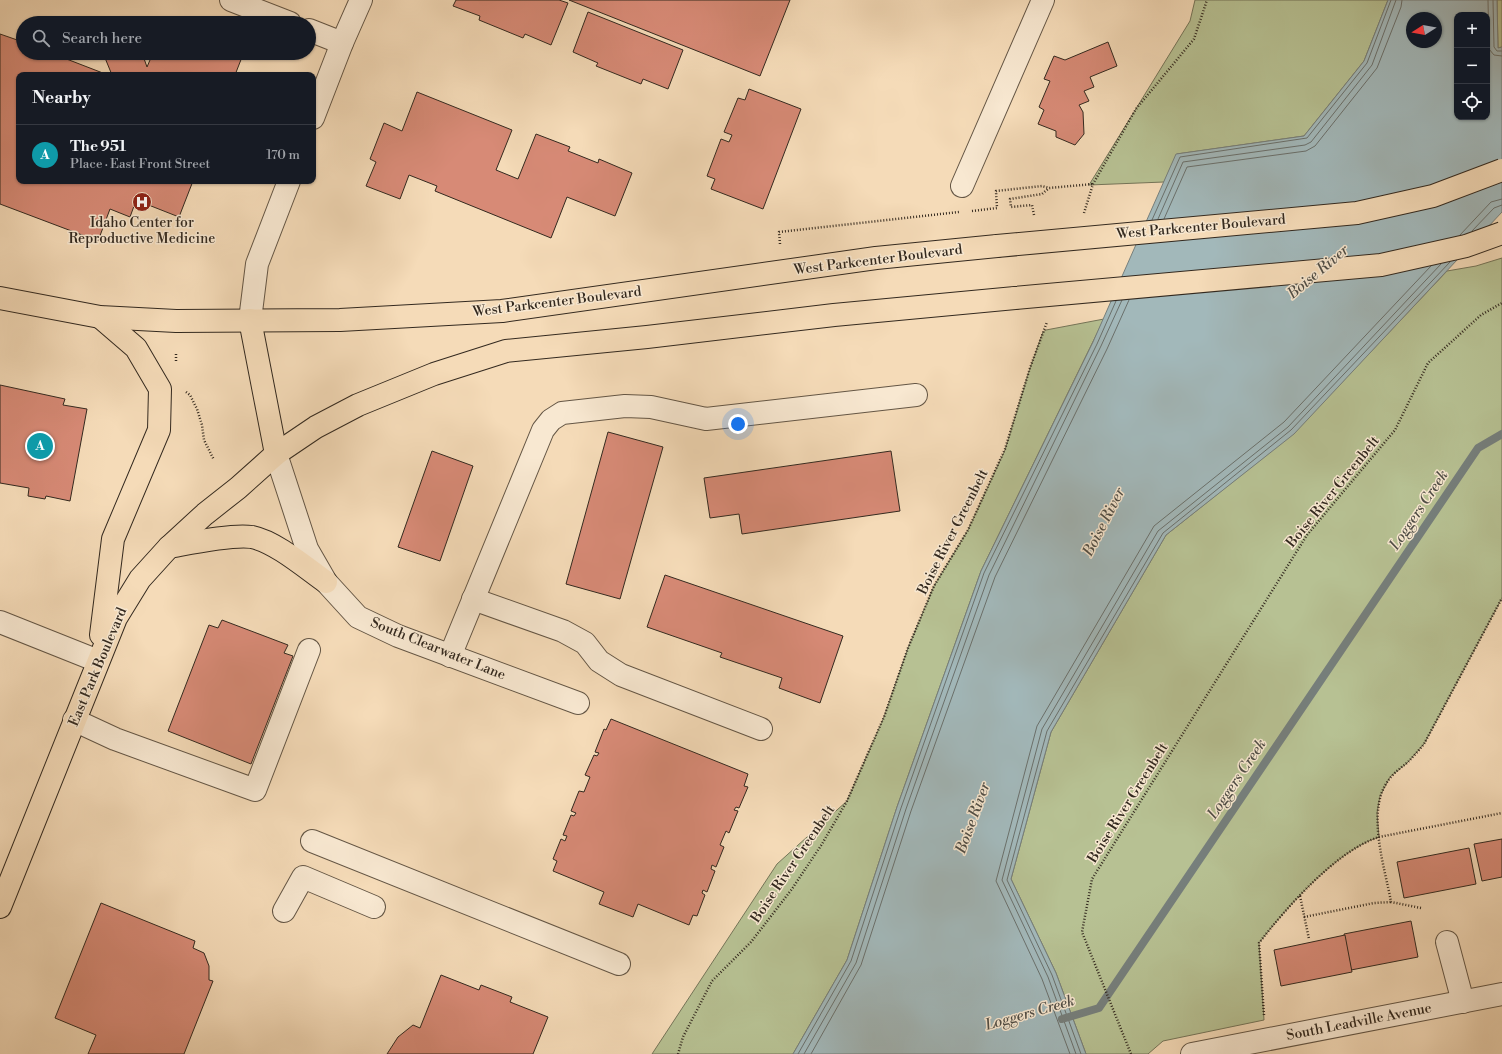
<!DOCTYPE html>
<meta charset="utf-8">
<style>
:root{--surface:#171b24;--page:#242831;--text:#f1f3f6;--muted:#9ea1a6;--line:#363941;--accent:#c59692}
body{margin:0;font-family:"Libre Bodoni",serif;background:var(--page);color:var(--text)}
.controls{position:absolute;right:12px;top:12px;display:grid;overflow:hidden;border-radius:8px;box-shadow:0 1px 3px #0004}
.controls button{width:36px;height:36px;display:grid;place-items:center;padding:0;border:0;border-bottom:1px solid var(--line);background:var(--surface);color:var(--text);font:20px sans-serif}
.compass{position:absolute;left:1406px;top:12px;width:36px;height:36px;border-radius:50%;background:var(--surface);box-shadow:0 1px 3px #0004;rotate:259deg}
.you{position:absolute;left:738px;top:424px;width:14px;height:14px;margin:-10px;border:3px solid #fff;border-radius:50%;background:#1a73e8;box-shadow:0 0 0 6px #1a73e833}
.badge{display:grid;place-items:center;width:26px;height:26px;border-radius:50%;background:var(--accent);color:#fff;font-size:13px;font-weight:700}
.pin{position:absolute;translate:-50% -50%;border:2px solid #fff;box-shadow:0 1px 4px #0006}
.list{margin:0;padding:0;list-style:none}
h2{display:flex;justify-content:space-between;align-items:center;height:52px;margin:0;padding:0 16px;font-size:17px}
h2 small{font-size:13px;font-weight:400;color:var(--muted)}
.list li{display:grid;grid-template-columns:26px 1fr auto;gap:12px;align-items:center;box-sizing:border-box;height:60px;padding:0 16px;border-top:1px solid var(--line)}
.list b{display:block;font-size:15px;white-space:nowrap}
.list p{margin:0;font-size:13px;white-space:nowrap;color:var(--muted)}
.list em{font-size:13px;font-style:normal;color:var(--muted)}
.icon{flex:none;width:22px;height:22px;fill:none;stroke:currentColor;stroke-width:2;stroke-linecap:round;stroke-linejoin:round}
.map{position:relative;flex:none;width:1502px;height:1054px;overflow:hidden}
.search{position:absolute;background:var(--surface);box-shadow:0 1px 3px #0004;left:16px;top:16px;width:300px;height:44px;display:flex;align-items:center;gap:10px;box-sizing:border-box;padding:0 14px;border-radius:22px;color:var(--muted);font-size:15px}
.panel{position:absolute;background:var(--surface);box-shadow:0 1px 3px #0004;left:16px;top:72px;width:300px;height:112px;border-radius:8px}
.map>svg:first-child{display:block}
.green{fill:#b7c193;stroke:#757559}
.water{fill:#a2b8ba;stroke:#767f7c;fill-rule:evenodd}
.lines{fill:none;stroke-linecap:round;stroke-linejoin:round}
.shore{stroke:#6a706c;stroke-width:1}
.stream{stroke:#767f7c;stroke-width:8}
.building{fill:#d78a76;stroke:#33291f}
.minor-casing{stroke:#645645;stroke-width:24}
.major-casing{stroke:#33291f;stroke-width:24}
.path{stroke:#33291f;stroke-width:2.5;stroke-dasharray:1 2;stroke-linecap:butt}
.minor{stroke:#f8e8d1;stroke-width:22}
.major{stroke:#f5dbb8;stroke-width:22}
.major-bridge-casing{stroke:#33291f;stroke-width:24;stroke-linecap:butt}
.major-bridge{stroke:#f5dbb8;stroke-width:22}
.labels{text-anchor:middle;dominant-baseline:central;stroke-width:3;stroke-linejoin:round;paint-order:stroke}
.poi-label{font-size:14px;fill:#33291f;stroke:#f8e8d1}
.street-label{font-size:14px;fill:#33291f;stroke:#f8e8d1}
.water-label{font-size:15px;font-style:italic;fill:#4f4d46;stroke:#f8e8d1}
</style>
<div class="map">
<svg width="1502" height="1054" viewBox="0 0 1502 1054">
<rect width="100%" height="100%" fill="#f5dbb8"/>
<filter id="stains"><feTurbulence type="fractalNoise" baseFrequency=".005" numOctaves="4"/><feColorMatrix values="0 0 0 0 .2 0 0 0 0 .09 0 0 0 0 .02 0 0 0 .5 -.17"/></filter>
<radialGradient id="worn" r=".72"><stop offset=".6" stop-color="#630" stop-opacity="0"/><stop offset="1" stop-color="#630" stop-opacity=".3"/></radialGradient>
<!-- green -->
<g class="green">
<path d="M1195,0h193l-24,61 -60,75 -127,18 -13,28 -75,3 101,-164z"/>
<path d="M1497,0h5v47l-4,1z"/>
<path d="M1502,258v340l-78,146 -17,19 -17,14 -10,19 -3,17 2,24c-42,13 -93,71 -120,106l5,77 -101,21 -15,13h-62l-30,-81 -45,-94 40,-147 115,-197 128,-102 153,-162 29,-5z"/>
<path d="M1104,319l-123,252 -84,236 -50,153 -54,94h-141l125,-190 70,-63 37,-84 24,-69 26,-62 34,-56 37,-80 25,-82 13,-36 3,-2z"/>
</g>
<!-- water -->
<path class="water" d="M1388,0h109l1,48 4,-1v165l-208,222 -128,101 -115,197 -40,147 45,94 30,81h-293l54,-94 50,-153 84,-236 112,-229 83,-188 128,-18 60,-75zM1457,15h30v102h-30zM1412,18h24v24h-24z"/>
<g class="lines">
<!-- shore -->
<g class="shore">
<path d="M1488,0l1,49 5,6 8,1"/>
<path d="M1493,0l1,47 3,4h5"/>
<path d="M1158,219l25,-57 122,-17 6,-3 61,-77 24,-65"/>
<path d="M1164,219l23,-52 119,-16 9,-5 62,-78 24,-61 1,-7"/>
<path d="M1152,220l28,-63 127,-19 60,-75 24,-63"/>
<path d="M1472,231l22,-23 8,-3"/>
<path d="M1460,235l31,-33 11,-3"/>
<path d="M798,1054l53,-93 50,-153 83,-235 113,-229 19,-43"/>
<path d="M804,1054l52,-91 50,-154 83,-234 112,-229 21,-46"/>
<path d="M811,1054l50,-89 50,-154 84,-234 112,-228 22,-49"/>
<path d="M1070,1054l-28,-75 -46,-98 41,-155 117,-200 130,-104 147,-156"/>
<path d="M1076,1054l-28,-77 -46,-97 40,-151 116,-198 130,-104 153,-163"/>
<path d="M1081,1054l-29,-79 -45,-95 40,-149 116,-198 128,-103 159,-168"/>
</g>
<!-- stream -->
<path class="stream" d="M1062,1019l37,-11 379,-560 24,-14"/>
</g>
<!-- building -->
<g class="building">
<path d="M456,0h103l9,3 -17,42 -26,-11 -2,4 -44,-18 1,-4 -27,-10z"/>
<path d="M569,0h221l-30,76z"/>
<path d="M588,12l95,38 -15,39 -25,-10 -2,5 -45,-18 2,-3 -25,-11z"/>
<path d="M0,34l23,8v11h28l57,22h-89v106h174l-14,36 -33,-13 -12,2 -4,11 -20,-8 -12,32 -98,-37z"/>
<path d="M1108,42l9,24 -27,11 4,10 -10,4 5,10 -10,4 4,7 1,22 -9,11 -19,-8v-6l-18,-7 6,-14 -5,-3 11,-26 -6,-2 10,-23 11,4z"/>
<path d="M103,53h39l5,14 6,-14h78l11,4 -7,18h-123z"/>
<path d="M749,89l52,20 -38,100 -52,-20 4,-10 -8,-3 14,-37 8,3 3,-7 -8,-3 14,-34 7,2z"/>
<path d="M417,92l95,38 -16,40 22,9 18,-45 34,13 -2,4 30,12 1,-4 33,14 -17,43 -48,-19 -16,41 -116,-47 2,-5 -28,-11 -9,24 -34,-13 10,-24 -6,-3 14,-36 18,8z"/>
<path d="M0,385l65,14 -2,6 24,4 -17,92 -24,-5 -1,3 -17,-3 1,-8 -29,-5z"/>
<path d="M608,432l55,15 -43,152 -54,-15z"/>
<path d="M432,451l41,15 -33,95 -42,-14z"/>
<path d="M891,451l9,60 -158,23 -3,-20 -29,4 -6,-40z"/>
<path d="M665,575l178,61 -23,67 -41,-15 3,-10 -62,-21 2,-4 -75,-26z"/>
<path d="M222,620l66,25 -4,8 9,3 -42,108 -83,-33 41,-106 9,3z"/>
<path d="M611,719l137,55 -4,12 4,1 -9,21 -3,-1 -2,3 4,1 -9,22 -3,-2 -6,14 4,2 -8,20 -4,-2 -1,4 4,2 -8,21 -4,-2 -1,3 3,2 -8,21 -4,-1 -4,10 -51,-21 -5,13 -34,-13 5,-12 -51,-21 4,-10 -4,-2 8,-20 4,2 2,-5 -4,-1 8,-20 3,1 2,-3 -5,-2 8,-20 5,1 6,-15 -5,-2 9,-20 3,1 2,-3 -4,-1 9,-23 2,1z"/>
<path d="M1502,839v38l-20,4 -8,-37z"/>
<path d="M1469,848l7,36 -72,14 -7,-36z"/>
<path d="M101,903l94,38 -2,7 11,5 5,13v14l4,1 -29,73h-96l8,-19 -41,-17z"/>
<path d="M1411,921l7,36 -67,13 -7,-36z"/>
<path d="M1345,935l7,37 -71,14 -7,-36z"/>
<path d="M441,975l38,15 2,-5 31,12 -2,5 38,15 -15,37h-146l11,-17 15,-12 7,3z"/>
</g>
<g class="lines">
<defs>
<g id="minor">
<path d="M231,0l59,23"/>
<path d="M309,30l33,13"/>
<path d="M313,118l29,-75 19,-43"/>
<path d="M962,186l81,-186"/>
<path d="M250,320l7,-56 32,-83"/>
<path d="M276,454l31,95 19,33 32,35 40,19 180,67"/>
<path d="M473,599l90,32 22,12 14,18 22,14 140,54"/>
<path d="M0,622l98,39"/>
<path d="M450,656l93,-226 8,-10 11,-7 63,-7 26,1 55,12 210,-24"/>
<path d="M74,720l41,19 140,51 54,-140"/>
<path d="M312,841l307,123"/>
<path d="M284,911l19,-34 71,30"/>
<path d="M1447,942l16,60"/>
<path d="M1192,1054l310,-60"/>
</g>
<g id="major">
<path d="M0,298l100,19 76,4 164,-1 162,-9 374,-53 121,-12"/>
<path d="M100,317l36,31 24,41 -1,41 -46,109 -12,96"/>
<path d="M250,320l26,134"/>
<path d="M169,547c22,-4 63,-13 83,-10 24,5 54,31 74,45"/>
<path d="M0,907l116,-289 24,-39 29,-32 36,-33 33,-26 38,-34 40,-27 42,-22 76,-31 72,-23 141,-14 187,-22 181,-17"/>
</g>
</defs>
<!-- minor casing -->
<use href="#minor" class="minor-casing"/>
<!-- major casing -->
<use href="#major" class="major-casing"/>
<!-- path -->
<g class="path">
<path d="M972,211l25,-3 -1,-17 46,-5 7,2 44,-4"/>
<path d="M1084,213l9,-29 43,-75 58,-70 13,-39"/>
<path d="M1034,215l-2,-10 -21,2 -1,-8 32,-5 7,-6"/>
<path d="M780,244l-1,-12 180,-20"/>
<path d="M176,354v9"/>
<path d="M186,392l4,3 7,14 5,16 2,15 10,20"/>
<path d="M1300,896l9,43"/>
<path d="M1421,908l-30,-6c-6,-35 -27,-95 0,-125 5,-6 11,-10 17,-15 5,-5 11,-12 16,-18l78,-146"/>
<path d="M1304,917l70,-14 17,-1"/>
<path d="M1264,1015l-5,-72c27,-35 78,-93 120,-106l123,-24"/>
<path d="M678,1054l5,-17 29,-56 39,-39 41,-53 30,-45 25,-43 37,-84 24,-69 26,-62 34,-56 37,-81 25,-81 17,-46"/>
<path d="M1131,1054l-49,-122 10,-53 215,-344 88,-105 33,-67 53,-48 21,-12"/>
</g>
<!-- minor -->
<use href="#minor" class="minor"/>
<!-- major -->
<use href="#major" class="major"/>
<defs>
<g id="major-bridge">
<path d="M997,246l360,-33 76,-17 69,-26"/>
<path d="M1015,298l366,-33 85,-19 36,-13"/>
</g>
</defs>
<!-- major-bridge casing -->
<use href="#major-bridge" class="major-bridge-casing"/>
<!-- major-bridge -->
<use href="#major-bridge" class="major-bridge"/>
</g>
<!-- icons -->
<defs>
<symbol id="hospital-disc" viewBox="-11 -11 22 22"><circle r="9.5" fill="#8f2418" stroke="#f8e8d1"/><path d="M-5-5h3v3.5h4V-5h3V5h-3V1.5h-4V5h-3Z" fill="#fff"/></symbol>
</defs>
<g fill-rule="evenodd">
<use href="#hospital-disc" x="131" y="191" width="22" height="22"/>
</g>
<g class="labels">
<!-- poi labels -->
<g class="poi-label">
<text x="142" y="223">Idaho Center for<tspan x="142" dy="16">Reproductive Medicine</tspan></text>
</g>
<!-- street labels -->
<g class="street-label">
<text transform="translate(1201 227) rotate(-5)">West Parkcenter Boulevard</text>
<text transform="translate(878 260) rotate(-7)">West Parkcenter Boulevard</text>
<text transform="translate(557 302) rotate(-7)">West Parkcenter Boulevard</text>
<text transform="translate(1333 492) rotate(-51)">Boise River Greenbelt</text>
<text transform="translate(953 532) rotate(-63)">Boise River Greenbelt</text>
<text transform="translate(438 649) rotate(22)">South Clearwater Lane</text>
<text transform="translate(98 667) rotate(-67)">East Park Boulevard</text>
<text transform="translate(1128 803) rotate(-58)">Boise River Greenbelt</text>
<text transform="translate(793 864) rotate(-56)">Boise River Greenbelt</text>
<text transform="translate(1359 1022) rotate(-11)">South Leadville Avenue</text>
</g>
<!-- water labels -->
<g class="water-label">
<text transform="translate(1318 272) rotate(-40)">Boise River</text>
<text transform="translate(1419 510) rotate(-56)">Loggers Creek</text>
<text transform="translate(1104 522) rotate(-63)">Boise River</text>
<text transform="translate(1237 779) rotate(-56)">Loggers Creek</text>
<text transform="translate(973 818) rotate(-70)">Boise River</text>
<text transform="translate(1030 1013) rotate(-16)">Loggers Creek</text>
</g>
</g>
<rect width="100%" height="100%" filter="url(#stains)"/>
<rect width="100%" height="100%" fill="url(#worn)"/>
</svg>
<div class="controls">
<button>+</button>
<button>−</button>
<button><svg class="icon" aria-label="locate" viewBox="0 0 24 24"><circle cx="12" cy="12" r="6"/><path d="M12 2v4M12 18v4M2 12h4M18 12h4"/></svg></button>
</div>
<svg class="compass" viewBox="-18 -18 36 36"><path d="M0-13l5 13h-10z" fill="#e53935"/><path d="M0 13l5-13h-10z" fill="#9ea1a6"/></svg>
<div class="you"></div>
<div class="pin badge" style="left:40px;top:446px;background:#0f9aa8">A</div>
<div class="search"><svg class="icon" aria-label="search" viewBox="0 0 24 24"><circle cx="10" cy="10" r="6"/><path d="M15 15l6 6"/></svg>Search here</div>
<section class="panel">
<h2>Nearby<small></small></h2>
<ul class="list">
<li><span class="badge" style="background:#0f9aa8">A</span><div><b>The 951</b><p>Place · East Front Street</p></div><em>170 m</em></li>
</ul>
</section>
</div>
